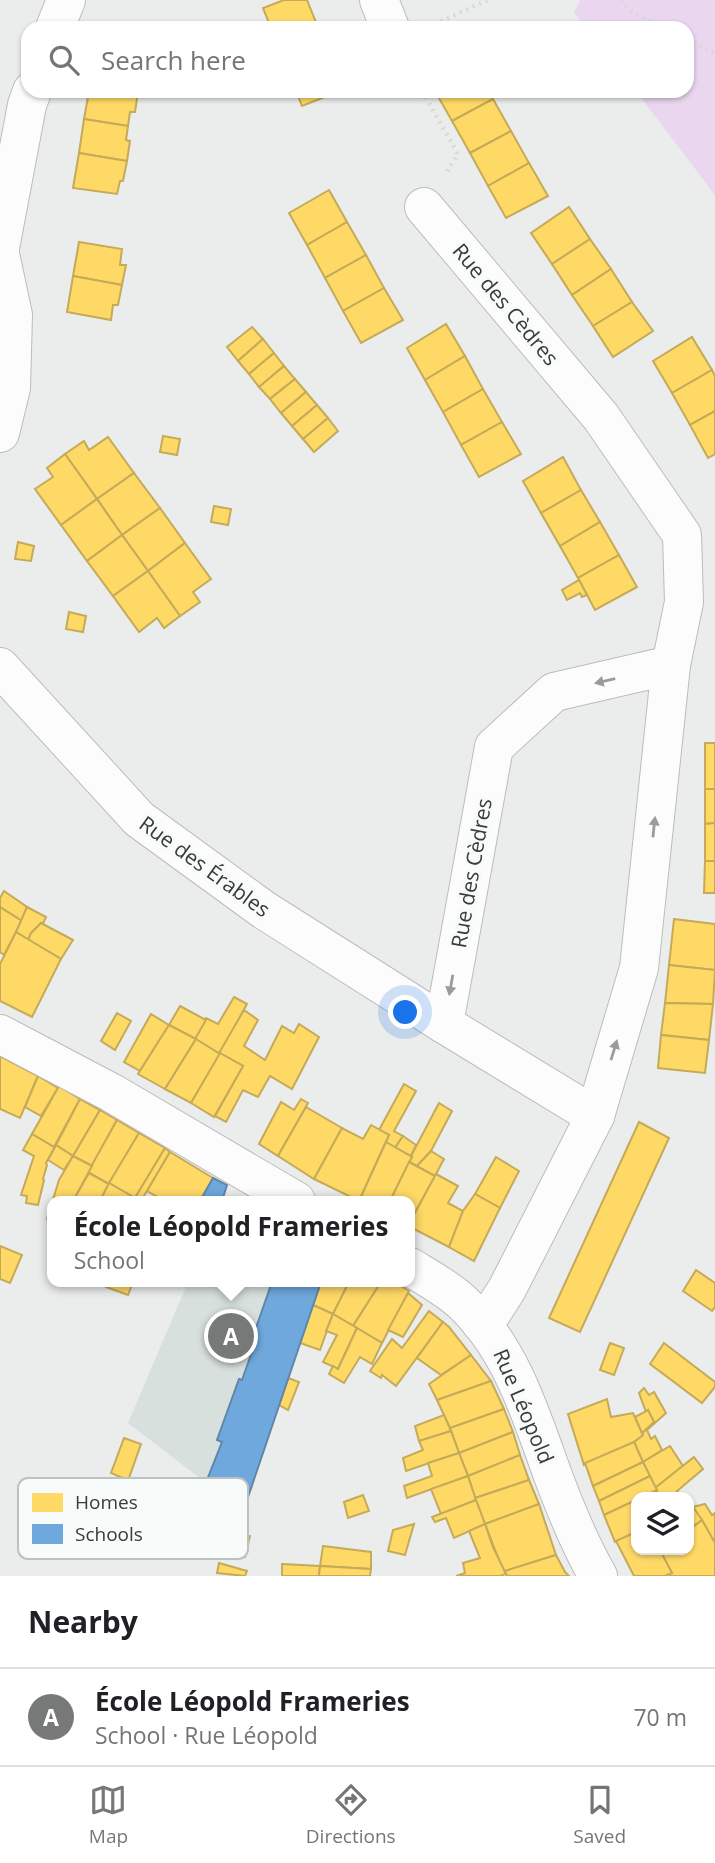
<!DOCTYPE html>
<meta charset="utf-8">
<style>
:root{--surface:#fff;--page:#f6f6f6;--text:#202124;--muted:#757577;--line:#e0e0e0;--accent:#777978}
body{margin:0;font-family:"Open Sans",sans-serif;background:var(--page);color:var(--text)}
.controls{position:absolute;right:21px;bottom:21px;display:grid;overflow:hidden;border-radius:14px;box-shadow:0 2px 5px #0004}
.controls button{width:63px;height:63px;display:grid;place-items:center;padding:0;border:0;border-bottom:2px solid var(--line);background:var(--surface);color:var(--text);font:35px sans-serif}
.you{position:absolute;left:406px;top:1013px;width:24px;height:24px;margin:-18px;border:5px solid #fff;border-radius:50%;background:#1a73e8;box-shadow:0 0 0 10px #1a73e833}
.badge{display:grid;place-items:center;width:46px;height:46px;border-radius:50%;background:var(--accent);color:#fff;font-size:23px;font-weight:700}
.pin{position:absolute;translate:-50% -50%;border:4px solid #fff;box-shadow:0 2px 7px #0006}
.popup{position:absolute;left:47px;top:1196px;width:368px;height:91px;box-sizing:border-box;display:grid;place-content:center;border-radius:14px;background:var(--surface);filter:drop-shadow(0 2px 5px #0005);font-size:23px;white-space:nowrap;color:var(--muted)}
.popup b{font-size:26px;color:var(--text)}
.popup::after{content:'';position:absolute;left:50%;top:100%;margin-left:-14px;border:14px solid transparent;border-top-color:var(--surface)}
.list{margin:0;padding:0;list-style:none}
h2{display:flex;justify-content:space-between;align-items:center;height:91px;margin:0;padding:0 28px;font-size:30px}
h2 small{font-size:23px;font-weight:400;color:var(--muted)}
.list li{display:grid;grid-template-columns:46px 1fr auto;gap:21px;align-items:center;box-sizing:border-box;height:98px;padding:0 28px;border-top:2px solid var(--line)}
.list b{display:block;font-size:26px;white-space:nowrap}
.list p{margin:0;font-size:23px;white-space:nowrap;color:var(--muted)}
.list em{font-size:23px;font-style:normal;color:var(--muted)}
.icon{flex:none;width:38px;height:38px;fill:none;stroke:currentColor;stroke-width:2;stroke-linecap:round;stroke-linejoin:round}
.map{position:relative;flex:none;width:715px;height:1576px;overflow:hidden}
.search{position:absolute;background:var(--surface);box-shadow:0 2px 5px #0004;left:21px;right:21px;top:21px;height:77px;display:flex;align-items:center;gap:18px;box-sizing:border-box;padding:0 24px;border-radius:21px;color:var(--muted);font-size:26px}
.sheet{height:189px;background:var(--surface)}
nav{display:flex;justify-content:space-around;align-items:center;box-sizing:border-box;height:98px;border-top:2px solid var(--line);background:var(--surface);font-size:19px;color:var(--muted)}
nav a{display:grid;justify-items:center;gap:4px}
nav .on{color:var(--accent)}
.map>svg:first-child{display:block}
.built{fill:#d8e0dd}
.green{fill:#ead6ee}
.homes{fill:#ffd966;stroke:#c4aa59;stroke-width:2}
.schools{fill:#6fa8dc;stroke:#5f87ab;stroke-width:2}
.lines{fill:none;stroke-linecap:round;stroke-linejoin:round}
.minor-casing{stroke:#bbbdbc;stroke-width:40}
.path{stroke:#d7d9d8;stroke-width:4.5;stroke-dasharray:2 5;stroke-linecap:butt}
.minor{stroke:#fcfcfc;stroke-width:38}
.oneway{fill:#9a9c9b}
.labels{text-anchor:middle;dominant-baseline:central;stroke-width:7;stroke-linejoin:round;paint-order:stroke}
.street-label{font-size:21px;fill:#393b3a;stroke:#f7fbfa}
.key{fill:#f7fbfa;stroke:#bec1c0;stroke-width:2}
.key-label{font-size:19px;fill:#393b3a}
</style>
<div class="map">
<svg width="715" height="1576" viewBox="0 0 715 1576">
<rect width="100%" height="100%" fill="#ebedec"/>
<!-- built -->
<path class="built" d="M188,1282h128l-76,227 -112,-86z"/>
<!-- green -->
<path class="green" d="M580,0h135v195l-79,-104h51v-63h-100l-13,-15z"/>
<!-- homes -->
<g class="homes">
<path d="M284,0h23l10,25 -8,3h-38l-8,-20z"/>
<path d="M89,91l49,1 -3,20h-5l-2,14 -44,-7z"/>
<path d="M296,91h44l-38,15z"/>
<path d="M435,91h53l5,8 -41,22z"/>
<path d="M493,99l18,32 -41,22 -18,-32z"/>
<path d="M84,119l44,7 -2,14 4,1 -3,20 -48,-8z"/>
<path d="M511,131l18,32 -41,23 -18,-33z"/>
<path d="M79,153l48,8 -4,20h-3l-3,13 -44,-6z"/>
<path d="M529,163l19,33 -42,22 -18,-32z"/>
<path d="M329,190l18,32 -40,23 -18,-32z"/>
<path d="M569,207l21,32 -38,25 -21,-31z"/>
<path d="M347,222l19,33 -41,23 -18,-33z"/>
<path d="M590,239l21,30 -39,26 -20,-31z"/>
<path d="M79,242l43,7 -2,16h6l-4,20 -49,-9z"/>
<path d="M366,255l18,33 -41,23 -18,-33z"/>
<path d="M611,269l21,33 -39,24 -21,-31z"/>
<path d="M73,276l49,9 -4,20h-5l-2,15 -44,-8z"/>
<path d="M384,288l19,32 -42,23 -18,-32z"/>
<path d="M632,302l21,29 -40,26 -20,-31z"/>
<path d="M446,324l19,32 -40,24 -18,-32z"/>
<path d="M252,327l11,12 -25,22 -11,-14z"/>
<path d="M692,337l20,33 -40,23 -19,-32z"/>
<path d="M263,339l11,14 -25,21 -11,-13z"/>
<path d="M274,353l10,13 -25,21 -10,-13z"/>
<path d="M465,356l18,33 -40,23 -18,-32z"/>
<path d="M284,366l11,13 -25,20 -11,-12z"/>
<path d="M712,370l3,6v35l-25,14 -18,-32z"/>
<path d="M295,379l11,13 -25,21 -11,-14z"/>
<path d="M483,389l19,33 -41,23 -18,-33z"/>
<path d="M306,392l11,13 -25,21 -11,-13z"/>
<path d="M317,405l11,13 -25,21 -11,-13z"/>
<path d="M715,411v43l-7,4 -18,-33z"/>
<path d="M328,418l10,13 -24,21 -11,-13z"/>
<path d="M502,422l19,32 -42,23 -18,-32z"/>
<path d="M163,436l17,3 -3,16 -17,-3z"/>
<path d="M108,437l26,36 -37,26 -32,-45 19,-13 5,9z"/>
<path d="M65,454l32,45 -36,26 -26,-36 18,-12 -6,-9z"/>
<path d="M563,457l18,33 -40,23 -18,-32z"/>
<path d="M134,473l26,35 -38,27 -25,-36z"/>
<path d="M581,490l19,32 -40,24 -19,-33z"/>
<path d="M97,499l25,36 -35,26 -26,-36z"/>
<path d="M214,506l17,3 -3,16 -17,-3z"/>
<path d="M160,508l25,35 -37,28 -26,-36z"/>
<path d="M600,522l19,33 -41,23 -18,-32z"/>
<path d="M122,535l26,36 -35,25 -26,-35z"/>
<path d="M18,542l16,4 -3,15 -16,-2z"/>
<path d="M185,543l26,36 -18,13 7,10 -20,14 -32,-45z"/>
<path d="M619,555l18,32 -42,23 -17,-32z"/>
<path d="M148,571l32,45 -16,12 -7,-10 -18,14 -26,-36z"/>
<path d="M579,580l8,15 -5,2 -2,-4 -13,7 -5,-10z"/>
<path d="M69,612l17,4 -3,16 -17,-3z"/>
<rect x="705" y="743" width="10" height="46"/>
<path d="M705,789h10v34l-10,1z"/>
<path d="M715,823v38h-10v-37z"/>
<path d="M705,861h10v32h-11z"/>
<path d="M4,891l23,16 -5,14 -22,-14v-9z"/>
<path d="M0,907l22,14 -18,34 -4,-3z"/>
<path d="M27,907l19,10 -3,7 -2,-1 -10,10 -3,7 -12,-8z"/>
<path d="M674,919l41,5v46l-46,-5z"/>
<path d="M41,923l32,17 -12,19 -33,-19 3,-7z"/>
<path d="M16,932l45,27 -29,58 -32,-16v-37z"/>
<path d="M669,965l46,5 -2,34 -48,-1z"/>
<path d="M234,997l13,7 -27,50 -25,-15 11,-21 12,6z"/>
<path d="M665,1003l48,1 -4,36 -48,-5z"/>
<path d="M180,1006l26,14 -11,19 -26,-14z"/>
<path d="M244,1010l14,10 -14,26 21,14 17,-34 12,7 5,-9 20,13 -27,52 -22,-13 -12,21 -15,-7 -17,32 -11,-6 28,-50 -24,-13z"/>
<path d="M117,1013l14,8 -16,29 -14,-9z"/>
<path d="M151,1014l18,11 -29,46 -16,-9z"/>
<path d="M169,1025l27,14 -31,50 -27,-15z"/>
<path d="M661,1035l48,5 -4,33 -47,-5z"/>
<path d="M196,1039l24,15 -29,49 -26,-14z"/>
<path d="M220,1053l23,13 -29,51 -23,-14z"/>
<path d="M0,1056l38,20 -18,42 -20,-9z"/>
<path d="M38,1076l20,12 -17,28 -16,-9z"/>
<path d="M404,1084l12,7 -22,40 9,5 -8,12 -9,-6 3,-7 -10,-5z"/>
<path d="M59,1086l21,13 -26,48 -22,-13z"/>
<path d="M80,1099l20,11 -27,46 -17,-11z"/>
<path d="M301,1099l7,4 -30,53 -19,-12 22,-42 13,8z"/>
<path d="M439,1103l13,8 -21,40 -14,15 -8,-4 3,-5 -1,-1z"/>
<path d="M306,1107l36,21 -28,51 -36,-23z"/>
<path d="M100,1110l17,10 -25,46 -19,-10z"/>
<path d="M117,1120l22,13 -30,51 -21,-12z"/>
<path d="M639,1122l30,16 -89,194 -31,-14z"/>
<path d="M371,1125l18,10 -30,66 -45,-22 28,-51 21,11z"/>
<path d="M139,1133l26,15 -30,50 -26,-15z"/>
<path d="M32,1134l22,13 2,-2 -10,18 1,2 -4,14 1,1 -6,25 -12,-2 1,-7 -6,-1 13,-39 -11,-6z"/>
<path d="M403,1136l13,9 -5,11 -16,-8z"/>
<path d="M386,1142l26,15 -22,44h-31z"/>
<path d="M56,1145l17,11 -9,14 -16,-10z"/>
<path d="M165,1148l5,4 -29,49h-6v-3z"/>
<path d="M431,1151l13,8 -9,17 -18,-10z"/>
<path d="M170,1152l43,26 -13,23h-35l-18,-10z"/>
<path d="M73,1156l19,10 -19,35h-21v19l-5,-1 12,-39z"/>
<path d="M496,1157l23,14 -19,37 -25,-14z"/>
<path d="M409,1162l26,14 -25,46v-21h-20z"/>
<path d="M89,1173l20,11 -9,17h-27z"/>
<path d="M436,1174l22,12 -10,17 15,8 -14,36 -39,-20v-5z"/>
<path d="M109,1183l26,15v3h-35z"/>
<path d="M475,1194l25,14 -26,53 -25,-14 14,-36z"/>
<path d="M0,1246l22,9 -12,28 -10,-4z"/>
<path d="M696,1270l19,13v24l-3,4 -29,-20z"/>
<path d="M107,1282h26l-5,13 -22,-8z"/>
<path d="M321,1282h28l-16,32 -20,-9z"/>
<path d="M349,1282h32l-28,44 -20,-12z"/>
<path d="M381,1282h13l15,9 -27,52 -29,-17z"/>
<path d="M408,1293l14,12 -19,32 -15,-7z"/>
<path d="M313,1305l20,9 -13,36 -20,-7z"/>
<path d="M429,1311l14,11 -47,64 -14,-11 -1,3 -11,-7 22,-32 10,9z"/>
<path d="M333,1314l24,14 -19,41 -15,-7 14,-27 -11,-4z"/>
<path d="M443,1322l6,5 22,28 -30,20 -24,-17z"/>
<path d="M357,1328l25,15 -10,21 -12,-7 -16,26 -15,-9 4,-8 5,3z"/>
<path d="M610,1343l14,5 -10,27 -14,-5z"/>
<path d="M664,1343l51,39v5l-13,16 -52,-39z"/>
<path d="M471,1355l20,26 -54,19 -8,-16z"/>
<path d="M288,1378l11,4 -11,28 -9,-5z"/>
<path d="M491,1381l13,28 -54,19 -13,-28z"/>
<path d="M644,1388l5,7 5,-3 12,21 -19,17 4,9 4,-3 7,14 -19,12 -9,-20 9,-7 -1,-2 12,-11 -6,-12 -2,2 -7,-19z"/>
<path d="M607,1399l4,18 22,-4 10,22 -9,7 -50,23 -16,-51z"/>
<path d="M504,1409l9,23 -54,21 -9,-25z"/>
<path d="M648,1410l6,12 -12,11 -7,-16z"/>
<path d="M444,1415l7,16 -32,10 -4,-15z"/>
<path d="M451,1431l8,22 -53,18 -3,-13 20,-8 -4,-9z"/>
<path d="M513,1432l7,23 -52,21 -9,-23z"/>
<path d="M124,1438l17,6 -12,34 24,9 -5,15 21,8 -13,37 -24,-7 14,-39 -26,-9 5,-13 -14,-6z"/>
<path d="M634,1442l9,20 -50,24 -8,-23z"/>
<path d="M670,1446l13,20 -28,22 -12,-26z"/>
<path d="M459,1453l9,23 -61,22 -3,-12 28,-10 -4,-13z"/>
<path d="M520,1455l9,25 -54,18 -7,-22z"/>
<path d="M694,1457l9,12 -26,22 5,6h-22l-5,-9z"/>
<path d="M643,1462l7,14 -51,25 -6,-15z"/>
<path d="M468,1476l8,24 -35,14 -10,-25z"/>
<path d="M650,1476l7,14 -15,7h-6v3l-32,15 -5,-14z"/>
<path d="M529,1480l10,24 -54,20 -10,-26z"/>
<path d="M363,1495l6,16 -21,7 -4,-16z"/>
<path d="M476,1500l9,24 -31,14 -8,-20 -11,4 -3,-5z"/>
<path d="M636,1500v32l-21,10 -11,-27z"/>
<path d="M539,1504l17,51 -51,16 -1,2 -19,-49z"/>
<path d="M705,1504l7,11 3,-2v30l-22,-36z"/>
<path d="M693,1507l9,13 -13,10v-19z"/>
<path d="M702,1520l13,23v33h-45l-1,-2 3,-1 -13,-23h30v-20z"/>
<path d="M414,1524l-9,31 -17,-4 5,-21z"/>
<path d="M485,1524l8,23 13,27 -6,2h-44l9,-3 -2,-10 17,-5 -11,-27z"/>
<path d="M636,1532v18h24l12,23 -7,3h-31l-18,-35z"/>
<path d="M232,1534l18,2 -5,21 -16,-1z"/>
<path d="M323,1546l48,6v17l-51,-3z"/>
<path d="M556,1555l9,17 4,4h-62l-2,-5z"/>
<path d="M219,1563l28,8 -2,5 -28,-3z"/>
<path d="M282,1564l38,2 -1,10h-37z"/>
<path d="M320,1566l51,3 -1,7h-51z"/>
</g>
<!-- schools -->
<g class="schools">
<path d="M213,1178l14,7 -5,16h-22z"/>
<path d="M272,1282h49l-76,224 -38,-26 15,-38 -5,-2 22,-61 3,1 12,-34 -4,-1z"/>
</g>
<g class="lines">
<defs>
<g id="minor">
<path d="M379,0l11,28"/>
<path d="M55,28l11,-28"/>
<path d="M424,207l177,210 81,118 2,67 -13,63 -32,303 -44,148 -88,173 -16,25 -10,9"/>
<path d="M0,248l27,-143 5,-14"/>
<path d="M0,254l13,61 -2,73 -11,45"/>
<path d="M0,667l139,152 125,91 180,114 151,92"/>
<path d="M444,1024l50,-277 60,-55 117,-27"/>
<path d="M0,1034l112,59 184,108"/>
<path d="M410,1267c18,11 37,21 53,36 48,46 67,109 89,170 13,35 27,70 46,103"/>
</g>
</defs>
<!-- minor casing -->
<use href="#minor" class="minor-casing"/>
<!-- path -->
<g class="path">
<path d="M621,0l12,13 32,15"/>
<path d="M428,27l60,-27"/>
<path d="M687,39l28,14"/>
<path d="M422,91l36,63 -13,21"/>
</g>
<!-- minor -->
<use href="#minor" class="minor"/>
</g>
<!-- one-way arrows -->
<defs><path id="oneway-solid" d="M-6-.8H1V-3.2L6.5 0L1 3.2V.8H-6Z" transform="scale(1.75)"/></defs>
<g class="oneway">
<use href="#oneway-solid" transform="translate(605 681) rotate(167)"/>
<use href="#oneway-solid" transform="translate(654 827) rotate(-84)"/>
<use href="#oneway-solid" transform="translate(451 985) rotate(100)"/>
<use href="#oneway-solid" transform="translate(614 1050) rotate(-73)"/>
</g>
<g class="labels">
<!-- street labels -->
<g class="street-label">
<text transform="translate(506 304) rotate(50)">Rue des Cèdres</text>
<text transform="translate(205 866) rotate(36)">Rue des Érables</text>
<text transform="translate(471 873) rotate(-80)">Rue des Cèdres</text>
<text transform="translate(524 1406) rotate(67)">Rue Léopold</text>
</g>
</g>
<!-- legend -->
<rect x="18" y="1478" width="230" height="81" rx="10" class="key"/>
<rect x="32" y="1493" width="31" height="19" fill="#ffd966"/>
<rect x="32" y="1524" width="31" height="20" fill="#6fa8dc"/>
<g class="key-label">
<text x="75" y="1509">Homes</text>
<text x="75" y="1541">Schools</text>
</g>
</svg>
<div class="controls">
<button><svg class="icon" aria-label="layers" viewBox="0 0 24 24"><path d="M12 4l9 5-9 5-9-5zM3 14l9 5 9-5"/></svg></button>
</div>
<div class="you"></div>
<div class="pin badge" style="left:231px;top:1336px">A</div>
<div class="popup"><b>École Léopold Frameries</b>School</div>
<div class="search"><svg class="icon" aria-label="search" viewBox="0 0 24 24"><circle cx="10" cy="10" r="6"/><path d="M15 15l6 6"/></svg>Search here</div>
</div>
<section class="sheet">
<h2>Nearby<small></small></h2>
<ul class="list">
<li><span class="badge">A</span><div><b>École Léopold Frameries</b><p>School · Rue Léopold</p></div><em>70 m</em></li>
</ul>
</section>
<nav>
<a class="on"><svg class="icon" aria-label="map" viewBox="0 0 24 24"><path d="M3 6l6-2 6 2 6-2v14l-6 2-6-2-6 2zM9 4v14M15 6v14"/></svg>Map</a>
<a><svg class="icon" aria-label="directions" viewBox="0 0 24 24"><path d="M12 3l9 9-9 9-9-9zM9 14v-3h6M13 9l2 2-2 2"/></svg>Directions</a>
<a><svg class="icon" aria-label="saved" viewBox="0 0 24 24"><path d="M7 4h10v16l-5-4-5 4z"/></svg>Saved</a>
</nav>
